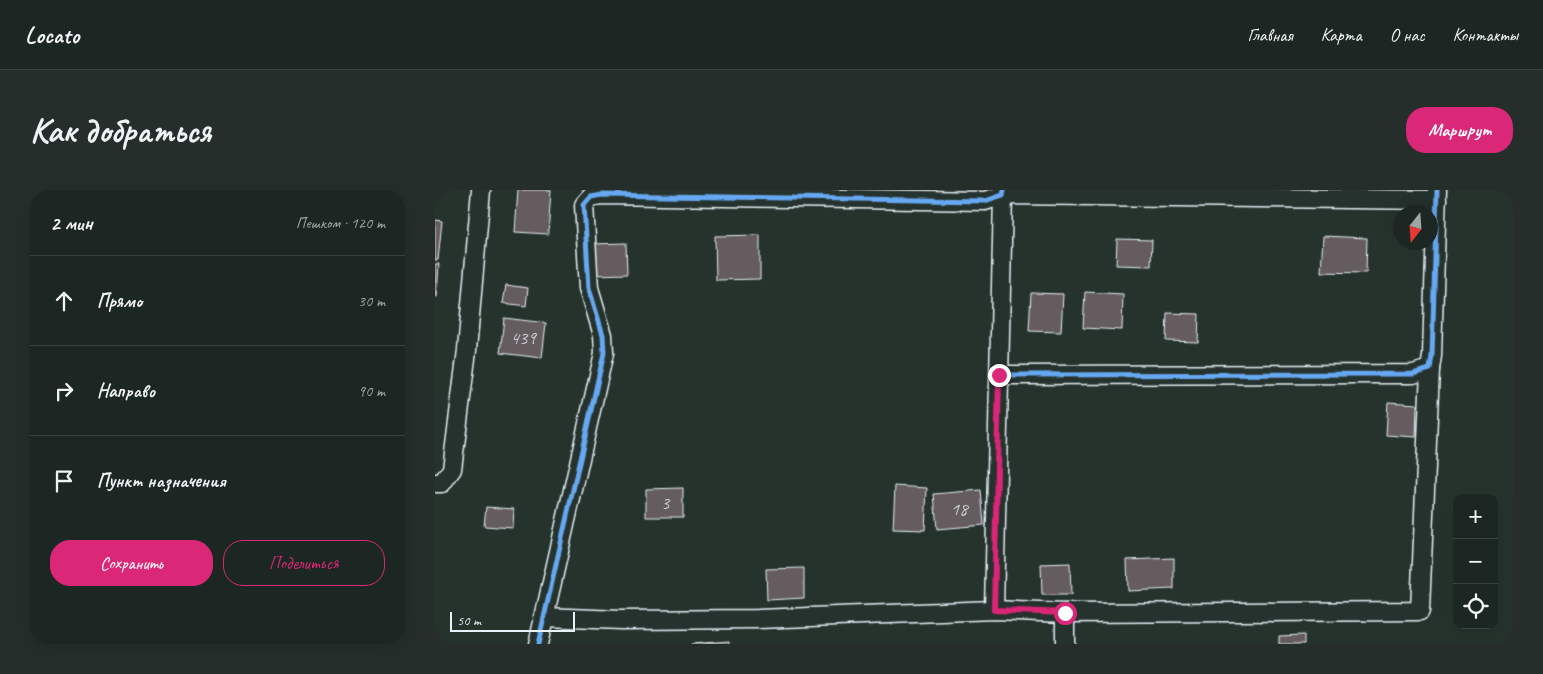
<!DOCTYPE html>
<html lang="ru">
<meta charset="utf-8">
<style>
:root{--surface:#1c2622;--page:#252e2a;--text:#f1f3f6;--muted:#a0a5a5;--line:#3a4340;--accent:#db2777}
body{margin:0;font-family:Caveat,sans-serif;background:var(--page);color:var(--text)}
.controls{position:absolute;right:15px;bottom:15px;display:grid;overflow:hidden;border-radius:10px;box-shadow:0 5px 20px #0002}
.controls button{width:45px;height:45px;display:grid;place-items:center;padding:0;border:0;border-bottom:1px solid var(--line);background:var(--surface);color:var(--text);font:25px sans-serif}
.compass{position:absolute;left:958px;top:15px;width:45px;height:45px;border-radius:50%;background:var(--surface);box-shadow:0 5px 20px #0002;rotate:197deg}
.scale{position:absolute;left:15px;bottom:12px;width:125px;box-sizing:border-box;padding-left:5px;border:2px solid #e8f1f8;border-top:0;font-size:14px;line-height:18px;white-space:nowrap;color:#e8f1f8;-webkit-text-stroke:4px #26332d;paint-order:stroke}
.stop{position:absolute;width:15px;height:15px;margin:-11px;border:4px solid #db2777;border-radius:50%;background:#fff}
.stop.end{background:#db2777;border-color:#fff;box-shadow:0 1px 5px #0008}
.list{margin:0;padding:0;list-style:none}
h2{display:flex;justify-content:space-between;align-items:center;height:65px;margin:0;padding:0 20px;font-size:21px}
h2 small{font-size:16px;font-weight:400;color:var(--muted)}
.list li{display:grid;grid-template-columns:32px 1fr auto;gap:15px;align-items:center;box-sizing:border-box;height:90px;padding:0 20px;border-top:1px solid var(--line)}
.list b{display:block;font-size:19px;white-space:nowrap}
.list em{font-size:16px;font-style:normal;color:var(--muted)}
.actions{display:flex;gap:10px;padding:15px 20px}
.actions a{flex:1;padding:11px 0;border:1px solid var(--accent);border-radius:20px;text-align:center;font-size:18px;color:var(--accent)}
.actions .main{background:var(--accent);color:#fff}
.icon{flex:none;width:28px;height:28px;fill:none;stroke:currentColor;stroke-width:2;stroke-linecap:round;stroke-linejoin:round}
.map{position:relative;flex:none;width:1078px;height:454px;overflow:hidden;border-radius:20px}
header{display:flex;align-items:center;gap:30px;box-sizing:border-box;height:70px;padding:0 25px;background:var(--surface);border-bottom:1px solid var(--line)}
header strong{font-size:24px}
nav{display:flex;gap:28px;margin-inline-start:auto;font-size:18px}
.intro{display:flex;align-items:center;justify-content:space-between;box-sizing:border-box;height:120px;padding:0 30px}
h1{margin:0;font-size:35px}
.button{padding:12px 22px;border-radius:20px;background:var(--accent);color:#fff;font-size:18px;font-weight:700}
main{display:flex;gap:30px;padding:0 30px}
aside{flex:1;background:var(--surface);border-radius:20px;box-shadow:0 5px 20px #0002}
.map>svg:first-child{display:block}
.building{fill:#655b5f;stroke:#e8f1f8}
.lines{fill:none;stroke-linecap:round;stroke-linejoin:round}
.minor-casing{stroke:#e8f1f8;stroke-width:21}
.minor{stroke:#26332d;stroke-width:18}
.cycleway-casing{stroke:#26332d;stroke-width:8}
.cycleway{stroke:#66a8f1;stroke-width:5}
.route{stroke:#db2777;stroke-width:6}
.labels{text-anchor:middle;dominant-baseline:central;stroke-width:5;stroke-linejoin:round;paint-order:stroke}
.number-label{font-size:19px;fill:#c7ccd2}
</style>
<header>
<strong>Locato</strong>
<nav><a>Главная</a><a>Карта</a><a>О нас</a><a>Контакты</a></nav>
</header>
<div class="intro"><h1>Как добраться</h1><a class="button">Маршрут</a></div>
<main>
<aside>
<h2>2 мин<small>Пешком · 120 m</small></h2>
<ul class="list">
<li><svg class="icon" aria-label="ahead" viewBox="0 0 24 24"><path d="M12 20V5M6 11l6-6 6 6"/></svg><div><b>Прямо</b></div><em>30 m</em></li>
<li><svg class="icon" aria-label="right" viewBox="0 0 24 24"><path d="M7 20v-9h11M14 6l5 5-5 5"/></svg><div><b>Направо</b></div><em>90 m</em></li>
<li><svg class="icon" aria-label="arrive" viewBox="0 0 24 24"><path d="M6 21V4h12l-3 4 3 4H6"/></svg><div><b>Пункт назначения</b></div></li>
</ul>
<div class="actions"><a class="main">Сохранить</a><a>Поделиться</a></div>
</aside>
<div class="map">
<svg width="1078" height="454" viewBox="0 0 1078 454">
<rect width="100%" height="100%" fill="#26332d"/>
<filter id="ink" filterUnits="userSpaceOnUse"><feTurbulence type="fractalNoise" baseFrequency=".02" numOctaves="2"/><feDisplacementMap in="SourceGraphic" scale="10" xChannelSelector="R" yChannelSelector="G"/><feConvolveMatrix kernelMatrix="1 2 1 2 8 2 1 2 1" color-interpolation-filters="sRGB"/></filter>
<g filter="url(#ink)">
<!-- building -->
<g class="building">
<path d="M83,0h33l-3,44 -33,-2z"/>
<path d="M0,30l7,1 -4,39h-3z"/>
<path d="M325,45v44l-44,1 -1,-44z"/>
<path d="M888,46l44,2 -1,35 -45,-1z"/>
<path d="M682,49l35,1 -1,26 -35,-1z"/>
<path d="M191,53l1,31 -34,1 -1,-31z"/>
<path d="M0,74h4l-2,33h-2z"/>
<path d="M71,95l22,3 -2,18 -23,-3z"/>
<path d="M650,102l38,2 -1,36 -39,-2z"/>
<path d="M596,103l32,1 -2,38 -32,-1z"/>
<path d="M732,123l32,1 -1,28 -32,-1z"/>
<path d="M69,128l42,5 -4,35 -42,-5z"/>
<path d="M953,212l29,2 -1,33 -30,-2z"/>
<path d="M460,296l32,2 -2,42 -32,-1z"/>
<path d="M248,298v29h-37v-28z"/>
<path d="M546,300l3,35 -47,4 -3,-35z"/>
<path d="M51,317l28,2 -1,19 -29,-2z"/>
<path d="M739,368v31l-46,2 -1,-31z"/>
<path d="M635,373l1,32h-29l-1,-31z"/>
<path d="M369,378v30l-37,2 -1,-31z"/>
<path d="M869,445v9h-25v-8z"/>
<path d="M294,451v3h-38z"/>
</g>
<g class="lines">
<defs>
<g id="minor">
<path d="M564,185l414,-1 17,-5"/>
<path d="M0,293h7l10,-14 15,-119 14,-160"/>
<path d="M559,420l9,-415 434,5"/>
<path d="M630,423v31"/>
<path d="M108,427l78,3 137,-1 236,-9 71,3 355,-2 10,-242 2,-13 5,-166"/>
<path d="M103,454l66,-291 -1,-18 -14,-47 -5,-83 7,-8 11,-2 383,6 18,-6 1,-5"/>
</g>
</defs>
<!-- minor casing -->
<use href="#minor" class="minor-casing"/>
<!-- minor -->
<use href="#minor" class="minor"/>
<defs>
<g id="cycleway">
<path d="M564,185l414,-1 17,-5 2,-13 5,-166"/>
<path d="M103,454l66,-291 -1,-18 -14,-47 -5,-83 7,-8 11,-2 383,6 18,-6 1,-5"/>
</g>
</defs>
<!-- cycleway casing -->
<use href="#cycleway" class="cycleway-casing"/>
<!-- cycleway -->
<use href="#cycleway" class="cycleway"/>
</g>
</g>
<g class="lines" filter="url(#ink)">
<!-- route -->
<path class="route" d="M564,185l-5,235 71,3"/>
</g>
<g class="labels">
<!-- number labels -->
<g class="number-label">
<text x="88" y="148">439</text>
<text x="230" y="313">3</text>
<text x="524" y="319">18</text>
</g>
</g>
</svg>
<div class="controls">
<button>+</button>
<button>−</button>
<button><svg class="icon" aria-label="locate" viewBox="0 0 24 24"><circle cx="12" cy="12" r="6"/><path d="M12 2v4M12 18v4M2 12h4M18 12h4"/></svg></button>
</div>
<svg class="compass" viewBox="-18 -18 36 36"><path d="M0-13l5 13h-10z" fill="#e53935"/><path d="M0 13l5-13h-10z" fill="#a0a5a5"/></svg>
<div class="scale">50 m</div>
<div class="stop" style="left:630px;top:423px"></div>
<div class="stop end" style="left:564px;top:185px"></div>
</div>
</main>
